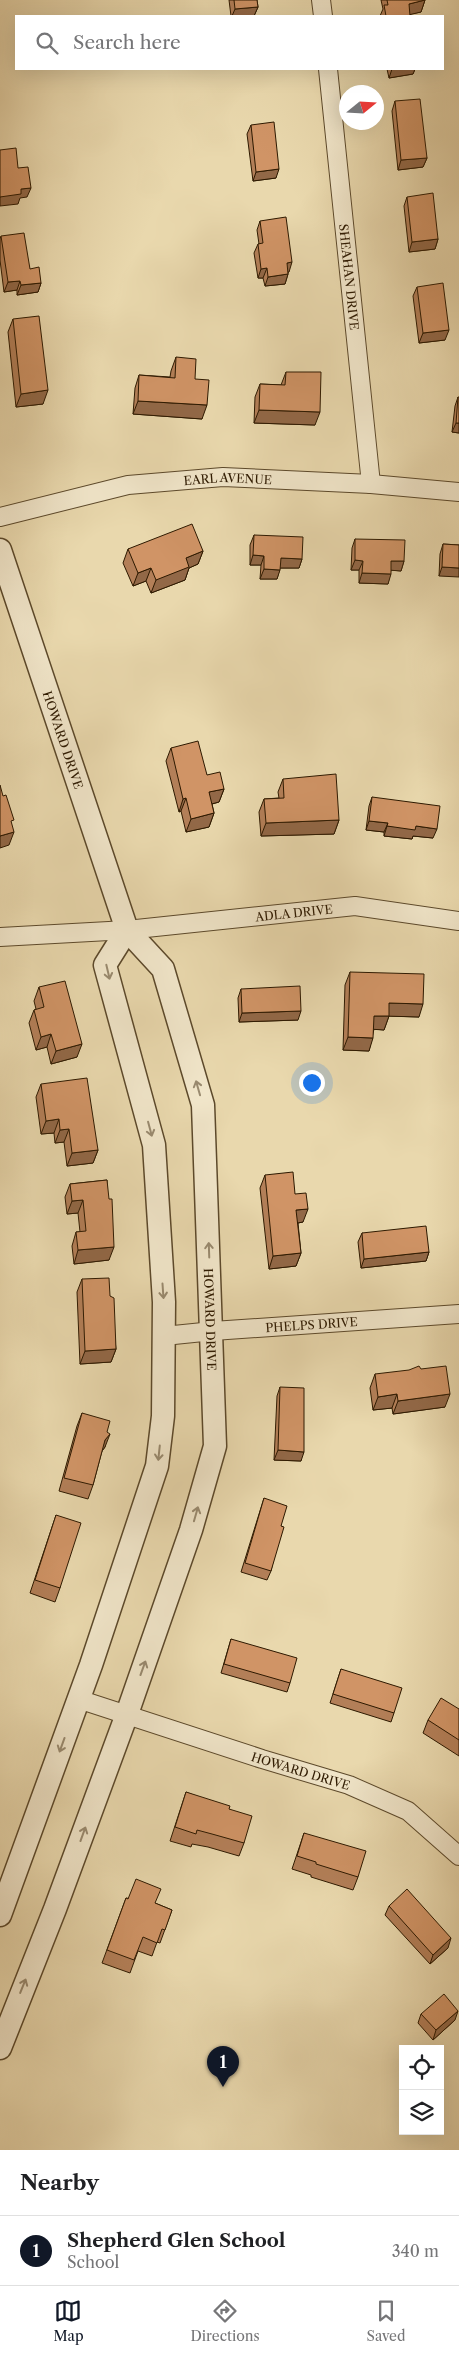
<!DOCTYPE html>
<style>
:root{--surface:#fff;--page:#f6f6f6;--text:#202124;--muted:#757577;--line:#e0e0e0;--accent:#111827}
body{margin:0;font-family:"Libre Caslon Text",serif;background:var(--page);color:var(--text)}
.controls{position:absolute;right:15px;bottom:15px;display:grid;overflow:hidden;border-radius:0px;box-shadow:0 5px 20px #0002}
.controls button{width:45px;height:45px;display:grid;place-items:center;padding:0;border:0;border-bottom:1px solid var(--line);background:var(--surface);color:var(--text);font:25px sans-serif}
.compass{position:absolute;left:339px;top:85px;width:45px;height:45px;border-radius:50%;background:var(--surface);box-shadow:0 5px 20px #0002;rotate:72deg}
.you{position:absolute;left:311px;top:1082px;width:18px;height:18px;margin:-12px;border:4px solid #fff;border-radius:50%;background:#1a73e8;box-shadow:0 0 0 8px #1a73e833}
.badge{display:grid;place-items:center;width:32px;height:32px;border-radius:50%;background:var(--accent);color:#fff;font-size:16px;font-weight:700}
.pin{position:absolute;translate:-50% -41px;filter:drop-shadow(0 1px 2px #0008)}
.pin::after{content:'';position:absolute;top:26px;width:18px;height:15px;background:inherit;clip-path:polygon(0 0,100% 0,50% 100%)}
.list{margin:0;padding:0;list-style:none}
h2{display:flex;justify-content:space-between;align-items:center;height:65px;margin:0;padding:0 20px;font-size:21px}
h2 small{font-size:16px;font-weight:400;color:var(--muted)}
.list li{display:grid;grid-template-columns:32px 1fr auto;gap:15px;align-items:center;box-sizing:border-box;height:70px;padding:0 20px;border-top:1px solid var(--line)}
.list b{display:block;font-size:19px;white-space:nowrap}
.list p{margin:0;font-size:16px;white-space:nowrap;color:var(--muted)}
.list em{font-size:16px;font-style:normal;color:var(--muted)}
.icon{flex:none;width:28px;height:28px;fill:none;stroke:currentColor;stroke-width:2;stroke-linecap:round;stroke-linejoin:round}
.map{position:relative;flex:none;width:459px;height:2150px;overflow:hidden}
.search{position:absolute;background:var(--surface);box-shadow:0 5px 20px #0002;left:15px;right:15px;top:15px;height:55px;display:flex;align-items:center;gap:12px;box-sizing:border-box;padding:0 18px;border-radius:0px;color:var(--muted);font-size:19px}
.sheet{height:135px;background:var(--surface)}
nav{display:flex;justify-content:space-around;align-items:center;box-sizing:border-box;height:70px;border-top:1px solid var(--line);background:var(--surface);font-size:14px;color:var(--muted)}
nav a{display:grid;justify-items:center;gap:2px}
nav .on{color:var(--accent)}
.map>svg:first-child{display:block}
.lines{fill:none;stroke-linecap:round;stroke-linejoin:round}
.minor-casing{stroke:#5c492b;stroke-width:20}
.tertiary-casing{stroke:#5c492b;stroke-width:25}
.minor{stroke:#f1e6ca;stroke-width:18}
.tertiary{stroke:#f1e6ca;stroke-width:22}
.wall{fill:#b37f58;stroke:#2d1900}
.shaded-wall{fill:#926847;stroke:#2d1900}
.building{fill:#d09466;stroke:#2d1900}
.oneway{stroke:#998a6f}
.labels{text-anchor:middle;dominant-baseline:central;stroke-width:5;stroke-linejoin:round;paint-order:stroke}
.street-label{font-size:12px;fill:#2d1900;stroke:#f1e6ca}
</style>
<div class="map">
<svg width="459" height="2150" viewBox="0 0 459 2150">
<rect width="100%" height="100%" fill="#e9d8ad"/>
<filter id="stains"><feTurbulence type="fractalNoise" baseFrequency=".004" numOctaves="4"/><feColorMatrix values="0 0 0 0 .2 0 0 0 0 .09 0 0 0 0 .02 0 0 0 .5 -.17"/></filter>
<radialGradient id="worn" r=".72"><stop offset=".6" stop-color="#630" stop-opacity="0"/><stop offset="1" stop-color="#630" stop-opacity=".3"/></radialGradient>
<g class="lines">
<defs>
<g id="minor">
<path d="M321,0l2,16"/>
<path id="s1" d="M328,69l43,415"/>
<path id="s2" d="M0,517l128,-32 95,-8 148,7 88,8"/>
<path id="s3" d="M0,937l127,-7 228,-24 104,15"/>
<path id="s4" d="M164,1336l49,-5 246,-17"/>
<path id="s5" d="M78,1699l184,60 87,26 59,26 51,45"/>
</g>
<g id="tertiary">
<path id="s6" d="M0,550l127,380 36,39 40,136 12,341 -24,84 -64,184 -72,195 -55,139"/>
<path d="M0,1915l91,-250 66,-199 6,-50 1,-114 -10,-157 -49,-180 22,-35"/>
</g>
</defs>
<!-- minor casing -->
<use href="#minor" class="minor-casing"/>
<!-- tertiary casing -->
<use href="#tertiary" class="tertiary-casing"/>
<!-- minor -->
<use href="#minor" class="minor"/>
<!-- tertiary -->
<use href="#tertiary" class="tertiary"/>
</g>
<!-- wall -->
<g class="wall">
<path d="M229,0h28l1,7 -4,9h-23z"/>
<path d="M381,0h44l-4,12 -11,2v2h-30l3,-7z"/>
<path d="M387,69h28l-2,5 -24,4z"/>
<path d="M395,101l32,57 -4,9 -25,3 -6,-59z"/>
<path d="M251,125l25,53 -23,3 -6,-47z"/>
<path d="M407,197l31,42 -3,10 -26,3 -5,-46z"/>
<path d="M260,221l29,51h-1v2l-3,10 -20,2 -2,-8h-5l-4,-25 4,-9h1l-2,-14z"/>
<path d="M1,236l40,47 -3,9 -21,3v-5l-13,2 -4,-32v-21z"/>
<path d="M417,287l28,53 -26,3 -6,-47z"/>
<path d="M13,319l30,85 -27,3 -8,-75z"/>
<path d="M176,357l19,22 7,40 -69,-5 2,-26 4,-13 31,2 1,-6z"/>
<path d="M286,372l29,53 -61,-2 1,-26 5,-13 21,1z"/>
<path d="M458,397l1,36 -7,-1 3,-26z"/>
<path d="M254,535l48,24 -3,9h-19l-3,11h-17l1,-14h-11v-20z"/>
<path d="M355,539l49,22 -3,10 -10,-1 -3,14 -29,-1v-13h-8l1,-22z"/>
<path d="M443,544l16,1 -20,31 1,-22z"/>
<path d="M128,549l75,2 -5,13 -9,4 -4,12 -34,13 -5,-12 -13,5 -10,-23z"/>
<path d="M171,748l53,41 -5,13 -7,2 2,9 -5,14 -23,5 -5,-21 -2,1 -13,-51z"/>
<path d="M283,779l56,41 -5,14 -73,2 -2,-24 5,-13 15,-1 -1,-6z"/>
<path d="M372,797l61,41 -20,-2 -1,3 -28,-3v-4l-18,-2 3,-24z"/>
<path d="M350,972l69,45 -30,-1 -5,14 -10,-1 -5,22 -26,-1 2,-65z"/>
<path d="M39,987l38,70 -26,7 -4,-17 -11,3 -7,-27 5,-13 2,-1 -2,-8z"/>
<path d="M241,989l57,31 -59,2 -1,-24z"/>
<path d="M41,1084l57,66 -5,13 -26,3 -3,-24 -9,1 -1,-10 -13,1 -5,-37z"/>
<path d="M265,1175l30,19 8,28 -5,1 3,30 -5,13 -27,3 -9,-81z"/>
<path d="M107,1180l2,80 -35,4 -2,-18 4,-14h4l-2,-19 -11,1 -2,-17 5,-13z"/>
<path d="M362,1233l67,19 -3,9 -65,7 -3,-26z"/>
<path d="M82,1279l28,17 6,53 -5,13 -31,2 -3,-72z"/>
<path d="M375,1374l70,33 -52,7 -1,-6 -19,2 -3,-22z"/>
<path d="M280,1387l21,74 -27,-1 3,-64z"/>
<path d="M82,1413l25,19 -2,15 -3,4 -9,34 -5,14 -29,-8 18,-65z"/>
<path d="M264,1498l17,28 -10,45 -4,9 -26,-8z"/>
<path d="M56,1515l4,73 -5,14 -25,-9z"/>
<path d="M231,1639l59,44 -3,9 -66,-19z"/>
<path d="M341,1669l53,44 -3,9 -61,-19z"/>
<path d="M459,1709v47l-36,-23 5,-13z"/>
<path d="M186,1792l43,17 15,34 -5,13 -31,-9 -16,-3 -1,3 -21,-6z"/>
<path d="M304,1833l54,44 -5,13 -42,-13v-2l-19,-6z"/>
<path d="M126,1898l29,5 17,7 -12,33 -3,-1 -5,14 -14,-5 -8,22 -28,-10z"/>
<path d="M389,1906l59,42 -18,16 -45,-49z"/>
<path d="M421,2014l34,6 -22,20 -15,-17z"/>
</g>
<!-- shaded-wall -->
<g class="shaded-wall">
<path d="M425,0l-4,12 -17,4 5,-12z"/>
<path d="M258,7l-4,9h-22l3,-7z"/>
<path d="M392,69h23l-2,5 -24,4z"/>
<path d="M427,158l-4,9 -25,3 3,-10z"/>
<path d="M279,169l-3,9 -23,3 3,-9z"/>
<path d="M31,188l-4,9 -7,1 -2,6 -18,2v-9l21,-8z"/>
<path d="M438,239l-3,10 -26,3 3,-10z"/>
<path d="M292,262l-3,10 -6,1 4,-10z"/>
<path d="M267,268l-4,10h-5l3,-9z"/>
<path d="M288,274l-3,10 -20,2 3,-9z"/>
<path d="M20,281l-3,9 -13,2 4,-10z"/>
<path d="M41,283l-3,9 -21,3 4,-10z"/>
<path d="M449,330l-4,10 -26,3 4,-10z"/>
<path d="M48,390l-5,14 -27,3 5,-13z"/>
<path d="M138,401l69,4 -5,14 -69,-5z"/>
<path d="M259,410l61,2 -5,13 -61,-2z"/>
<path d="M456,423h3v10l-7,-1z"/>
<path d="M203,551l-5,13 -9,4 -4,12 -34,13 5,-13 30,-22z"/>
<path d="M253,555l11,1 -3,9h-11z"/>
<path d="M281,558l21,1 -3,9h-22z"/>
<path d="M355,560l8,1 -4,9h-8z"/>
<path d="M391,561h13l-3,10 -13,-1z"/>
<path d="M442,567l17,1v9l-20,-1z"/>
<path d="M151,568l-5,13 -13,5 5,-13z"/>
<path d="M264,569l16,1 -3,9h-17z"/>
<path d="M362,573l29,1 -3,10 -29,-1z"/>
<path d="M224,789l-5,13 -15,4 5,-14z"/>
<path d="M186,798l-5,13 -2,1 4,-13z"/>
<path d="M214,813l-5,14 -23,5 5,-13z"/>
<path d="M339,820l-5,14 -73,2 5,-13z"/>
<path d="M369,821l19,2 -4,9 -18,-2z"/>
<path d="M387,826h29l21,3 -4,9 -20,-2 -1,3 -28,-3z"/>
<path d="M14,832l-5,13 -9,3v-12z"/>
<path d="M389,1003l34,1 -4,13 -35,-1z"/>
<path d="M301,1011l-3,9 -59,2 3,-9z"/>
<path d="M374,1016h15l-5,14 -15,-1z"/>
<path d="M51,1034l-4,13 -11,3 5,-13z"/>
<path d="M348,1037l25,1 -4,13 -26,-1z"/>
<path d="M82,1044l-5,13 -26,7 5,-13z"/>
<path d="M59,1119l-5,14 -13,1 5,-13z"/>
<path d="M69,1129l-5,13 -9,1 5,-13z"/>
<path d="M98,1150l-5,13 -26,3 5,-13z"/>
<path d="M83,1200l-5,13 -11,1 5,-13z"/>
<path d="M308,1209l-5,13 -11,2 4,-14z"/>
<path d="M114,1247l-5,13 -35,4 4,-14z"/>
<path d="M429,1252l-3,9 -65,7 3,-9z"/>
<path d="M301,1253l-5,13 -27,3 4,-13z"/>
<path d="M116,1349l-5,13 -31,2 5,-13z"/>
<path d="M397,1394l-5,14 -19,2 5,-13z"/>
<path d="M450,1394l-5,13 -52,7 5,-13z"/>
<path d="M110,1434l-5,13 -5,7 5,-14z"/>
<path d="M278,1450l26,2 -3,9 -27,-1z"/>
<path d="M451,1938l-3,10 -18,16 3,-9z"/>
<path d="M458,2011l-3,9 -22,20 3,-10z"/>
</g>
<!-- building -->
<g class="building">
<path d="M234,0h23l1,7 -23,2z"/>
<path d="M387,0h38l-16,4 1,12h-24l-2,-11h4z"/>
<path d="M420,99l7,59 -26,2 -6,-59z"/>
<path d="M274,122l5,47 -23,3 -5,-47z"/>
<path d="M16,148l2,20 10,-1 3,21 -10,1v5l-21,3v-47z"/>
<path d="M433,193l5,46 -26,3 -5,-45z"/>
<path d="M286,217l6,45 -5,1 1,11 -20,3 -1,-9 -6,1 -3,-25 5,-1 -3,-22z"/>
<path d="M24,233l6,36 9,-2 2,16 -20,2 -1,-4 -12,1 -7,-46z"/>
<path d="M443,283l6,47 -26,3 -6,-46z"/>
<path d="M39,316l9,74 -27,4 -8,-75z"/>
<path d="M176,357l20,2 -1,20 14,1 -2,25 -69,-4 1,-26 36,3z"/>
<path d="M286,372h35l-1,40 -61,-2 1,-26 25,1z"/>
<path d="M458,397h1v26h-3z"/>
<path d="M192,524l11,27 -17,7 3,9 -33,13 -5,-12 -13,5 -10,-24z"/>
<path d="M254,535l49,2 -1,22 -21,-1 -1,12 -16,-1v-13l-11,-1z"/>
<path d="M355,539l50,1 -1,21h-13v13l-29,-1 1,-12 -8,-1z"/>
<path d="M443,544l16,1v23l-17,-1z"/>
<path d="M198,741l9,34 13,-3 4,17 -15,3 5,21 -23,6 -5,-21 -3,1 -12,-51z"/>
<path d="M336,774l3,46 -73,3 -2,-24 20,-1 -1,-19z"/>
<path d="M0,785l3,11 3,-1 8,25 -3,1 3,11 -14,4z"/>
<path d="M372,797l68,9 -3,23 -21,-3 -1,4 -28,-4 1,-3 -19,-2z"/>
<path d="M350,972l74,2 -1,30 -34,-1v13h-15l-1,22 -25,-1z"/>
<path d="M65,981l17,63 -26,7 -5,-17 -10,3 -7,-27 10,-3 -5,-20z"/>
<path d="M300,986l1,25 -59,2 -1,-24z"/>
<path d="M87,1078l11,72 -26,3 -3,-24 -9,1 -1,-11 -13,2 -5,-37z"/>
<path d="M293,1172l2,22 11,-1 2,16 -12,1 5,43 -28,3 -8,-81z"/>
<path d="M107,1180l2,19h3l2,48 -36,3 -2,-18 10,-1 -3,-31 -11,1 -2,-17z"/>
<path d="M426,1226l3,26 -65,7 -2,-26z"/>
<path d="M109,1278l1,18 4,2 2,51 -31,2 -3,-72z"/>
<path d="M419,1366l2,3 25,-3 4,28 -52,7 -1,-7 -19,3 -3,-23 34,-4z"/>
<path d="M280,1387l24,1v64l-26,-2z"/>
<path d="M82,1413l28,8 -3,11 3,2 -5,6 -12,45 -29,-7z"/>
<path d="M264,1498l23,8 -6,20 3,1 -13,44 -26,-8z"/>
<path d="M56,1515l25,8 -21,65 -25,-8z"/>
<path d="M231,1639l66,19 -7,25 -66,-19z"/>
<path d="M341,1669l61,19 -8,25 -61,-19z"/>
<path d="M441,1698l18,11v31l-31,-20z"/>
<path d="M186,1792l44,14 -1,3 23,7 -8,27 -32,-9 -15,-4 -1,4 -21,-7z"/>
<path d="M304,1833l62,18 -8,26 -42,-13v-2l-19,-6z"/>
<path d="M136,1879l25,10 -6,14 17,7 -7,20 -3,-1 -5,14 -14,-6 -9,23 -27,-10 19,-52 2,1z"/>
<path d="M407,1889l44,49 -18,17 -44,-49z"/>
<path d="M444,1994l14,17 -22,19 -15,-16z"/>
</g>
<!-- one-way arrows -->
<defs><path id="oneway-shaft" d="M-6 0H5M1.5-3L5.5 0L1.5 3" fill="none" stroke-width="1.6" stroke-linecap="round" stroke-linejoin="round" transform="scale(1.25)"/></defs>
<g class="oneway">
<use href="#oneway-shaft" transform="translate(108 972) rotate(77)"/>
<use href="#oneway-shaft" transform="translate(198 1088) rotate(-106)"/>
<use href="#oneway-shaft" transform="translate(150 1129) rotate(75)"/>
<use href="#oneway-shaft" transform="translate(209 1250) rotate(-92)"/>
<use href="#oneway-shaft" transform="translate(163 1291) rotate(86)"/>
<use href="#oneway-shaft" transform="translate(159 1453) rotate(96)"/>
<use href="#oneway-shaft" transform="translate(196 1514) rotate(-74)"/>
<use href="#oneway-shaft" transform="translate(143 1668) rotate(-70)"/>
<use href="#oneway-shaft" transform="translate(62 1745) rotate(110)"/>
<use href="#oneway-shaft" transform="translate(83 1834) rotate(-70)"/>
<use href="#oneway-shaft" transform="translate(23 1986) rotate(-68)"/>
</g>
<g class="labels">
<!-- street labels -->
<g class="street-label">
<text stroke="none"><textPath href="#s1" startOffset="209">SHEAHAN DRIVE</textPath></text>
<text stroke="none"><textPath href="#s2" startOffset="232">EARL AVENUE</textPath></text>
<text stroke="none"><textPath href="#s6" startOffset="200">HOWARD DRIVE</textPath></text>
<text stroke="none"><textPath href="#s3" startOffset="295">ADLA DRIVE</textPath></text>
<text stroke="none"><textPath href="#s6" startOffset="810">HOWARD DRIVE</textPath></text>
<text stroke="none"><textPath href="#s4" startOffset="148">PHELPS DRIVE</textPath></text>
<text stroke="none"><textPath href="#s5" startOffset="234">HOWARD DRIVE</textPath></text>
</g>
</g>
<rect width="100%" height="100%" filter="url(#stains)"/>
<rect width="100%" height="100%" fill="url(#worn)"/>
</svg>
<div class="controls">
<button><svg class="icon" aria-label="locate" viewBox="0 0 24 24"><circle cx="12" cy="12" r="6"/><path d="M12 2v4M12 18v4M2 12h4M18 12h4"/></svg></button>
<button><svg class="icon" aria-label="layers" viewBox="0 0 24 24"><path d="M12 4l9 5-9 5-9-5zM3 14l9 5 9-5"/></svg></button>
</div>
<svg class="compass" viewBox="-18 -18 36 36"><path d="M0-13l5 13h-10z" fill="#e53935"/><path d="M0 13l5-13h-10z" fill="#757577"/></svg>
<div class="you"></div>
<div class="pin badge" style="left:223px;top:2087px">1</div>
<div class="search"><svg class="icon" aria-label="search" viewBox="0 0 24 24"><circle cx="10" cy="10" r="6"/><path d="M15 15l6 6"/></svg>Search here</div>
</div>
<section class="sheet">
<h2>Nearby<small></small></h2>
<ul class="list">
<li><span class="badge">1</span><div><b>Shepherd Glen School</b><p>School</p></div><em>340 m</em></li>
</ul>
</section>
<nav>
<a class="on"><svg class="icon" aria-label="map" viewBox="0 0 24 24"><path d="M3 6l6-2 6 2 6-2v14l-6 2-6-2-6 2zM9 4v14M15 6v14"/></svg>Map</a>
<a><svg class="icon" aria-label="directions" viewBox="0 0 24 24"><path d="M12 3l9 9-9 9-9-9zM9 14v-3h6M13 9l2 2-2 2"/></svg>Directions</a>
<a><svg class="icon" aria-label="saved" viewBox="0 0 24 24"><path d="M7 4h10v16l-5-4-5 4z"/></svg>Saved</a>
</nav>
